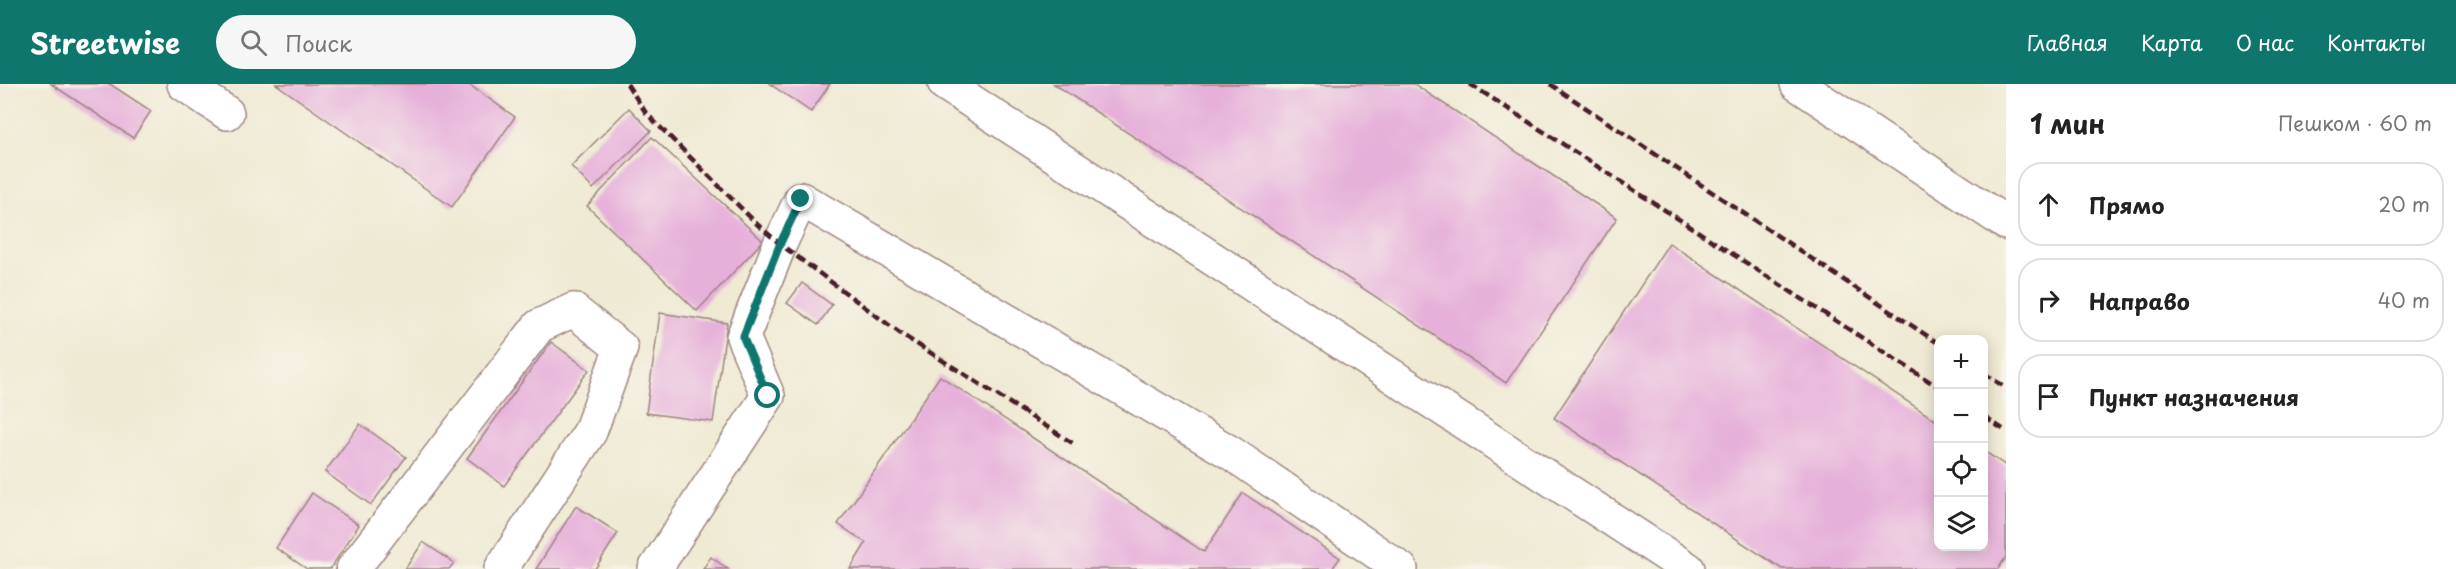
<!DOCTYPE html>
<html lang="ru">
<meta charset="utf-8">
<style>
:root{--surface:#fff;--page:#f6f6f6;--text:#222;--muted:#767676;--line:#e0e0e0;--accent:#0f766e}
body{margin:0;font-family:"Playpen Sans",sans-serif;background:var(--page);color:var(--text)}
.controls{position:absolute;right:18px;bottom:18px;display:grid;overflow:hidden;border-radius:12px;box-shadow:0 3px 15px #0003}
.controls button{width:54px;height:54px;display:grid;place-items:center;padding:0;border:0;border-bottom:2px solid var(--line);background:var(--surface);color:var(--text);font:30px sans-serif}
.stop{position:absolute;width:18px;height:18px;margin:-14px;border:4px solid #0f766e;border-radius:50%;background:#fff}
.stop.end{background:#0f766e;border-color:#fff;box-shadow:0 2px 6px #0008}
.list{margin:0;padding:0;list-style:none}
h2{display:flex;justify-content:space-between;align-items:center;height:78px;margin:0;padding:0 24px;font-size:26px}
h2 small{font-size:20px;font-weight:400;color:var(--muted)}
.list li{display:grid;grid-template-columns:39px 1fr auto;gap:18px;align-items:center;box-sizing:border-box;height:84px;margin:0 12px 12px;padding:0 12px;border:2px solid var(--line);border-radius:24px}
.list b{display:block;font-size:22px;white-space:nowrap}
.list em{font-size:20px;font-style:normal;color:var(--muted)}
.icon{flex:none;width:33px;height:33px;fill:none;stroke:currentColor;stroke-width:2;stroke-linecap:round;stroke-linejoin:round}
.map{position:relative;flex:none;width:2006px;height:485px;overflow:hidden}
header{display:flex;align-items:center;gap:36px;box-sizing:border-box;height:84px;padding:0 30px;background:var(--accent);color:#fff}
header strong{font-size:28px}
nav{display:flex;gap:33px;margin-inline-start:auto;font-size:21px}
.search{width:420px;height:54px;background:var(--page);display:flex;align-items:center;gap:15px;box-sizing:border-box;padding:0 21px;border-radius:33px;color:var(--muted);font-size:22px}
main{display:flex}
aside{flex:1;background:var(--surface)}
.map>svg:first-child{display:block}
.building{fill:#e6b0da}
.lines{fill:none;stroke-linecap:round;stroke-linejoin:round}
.minor-casing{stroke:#9c847f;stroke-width:36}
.minor{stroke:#fff;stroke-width:33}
.rail{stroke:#4a1f2b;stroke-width:4.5;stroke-dasharray:9 4.5;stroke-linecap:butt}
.route{stroke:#0f766e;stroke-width:8}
</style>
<header>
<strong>Streetwise</strong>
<div class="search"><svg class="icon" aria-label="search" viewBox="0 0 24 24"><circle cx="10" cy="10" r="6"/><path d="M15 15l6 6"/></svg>Поиск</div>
<nav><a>Главная</a><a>Карта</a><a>О нас</a><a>Контакты</a></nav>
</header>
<main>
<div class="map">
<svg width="2006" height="485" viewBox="0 0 2006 485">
<rect width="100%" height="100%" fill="#f7f3e8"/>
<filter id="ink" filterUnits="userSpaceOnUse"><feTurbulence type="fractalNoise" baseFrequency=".0167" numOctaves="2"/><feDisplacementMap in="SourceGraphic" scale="12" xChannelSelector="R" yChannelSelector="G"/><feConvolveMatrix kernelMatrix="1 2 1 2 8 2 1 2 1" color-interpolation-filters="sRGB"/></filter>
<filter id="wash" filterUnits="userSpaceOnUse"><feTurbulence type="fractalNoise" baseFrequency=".008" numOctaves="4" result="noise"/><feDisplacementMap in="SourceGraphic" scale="24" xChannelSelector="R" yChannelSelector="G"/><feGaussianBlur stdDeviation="1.35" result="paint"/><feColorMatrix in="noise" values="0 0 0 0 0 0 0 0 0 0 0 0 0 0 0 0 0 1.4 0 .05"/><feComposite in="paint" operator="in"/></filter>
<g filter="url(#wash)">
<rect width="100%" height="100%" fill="#efead3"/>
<g id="blocks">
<!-- building -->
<g class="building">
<path d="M51,0h59l41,27 -18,27z"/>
<path d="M276,0h192l47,33 -63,90z"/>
<path d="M770,0h60l-19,28z"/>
<path d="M1054,0h360l203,134 -111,165z"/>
<path d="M629,24l22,23 -58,58 -22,-23z"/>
<path d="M652,53l111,104 -66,70 -110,-105z"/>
<path d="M1669,159l269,179v124h46v-95l22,15v91l-8,12h-216l-228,-151z"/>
<path d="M802,199l30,22 -14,20 -31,-22z"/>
<path d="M660,229l67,10 -14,99 -67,-9z"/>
<path d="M551,258l38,28 -85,116 -37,-28z"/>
<path d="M940,292l264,176 39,-59 97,65 -8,11h-482l16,-26 -28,-19z"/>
<path d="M360,340l46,33 -35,48 -46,-33z"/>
<path d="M312,409l47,32 -29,44h-23l-31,-21z"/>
<path d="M576,422l42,27 -23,36h-59z"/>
<path d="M423,458l31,21 -5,6h-44z"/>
<path d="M711,473l17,12h-25z"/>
</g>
</g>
</g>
<g filter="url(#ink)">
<use href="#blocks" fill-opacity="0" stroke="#9c847f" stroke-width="1.5"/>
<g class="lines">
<defs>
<g id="minor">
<path d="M184,0l43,29"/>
<path d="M945,0l743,485"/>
<path d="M1797,0l209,139"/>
<path d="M353,485l186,-243 34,-16 48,38 -31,84 -89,137"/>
<path d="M655,485l113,-173 -25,-59 37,-93 21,-45 430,254 170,116"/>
</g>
</defs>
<!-- minor casing -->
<use href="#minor" class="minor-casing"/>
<!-- minor -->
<use href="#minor" class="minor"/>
<!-- rail -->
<g class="rail">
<path d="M627,0l19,29 112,112 22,19 121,90 173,110"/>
<path d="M1470,0l468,303"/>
<path d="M1550,0l388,259"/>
<path d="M1984,289l22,15"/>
<path d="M1984,333l22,14"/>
</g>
</g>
</g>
<g class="lines" filter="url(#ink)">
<!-- route -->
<path class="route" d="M768,312l-25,-59 37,-93 21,-45"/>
</g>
</svg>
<div class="controls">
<button>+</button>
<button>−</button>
<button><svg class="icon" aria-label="locate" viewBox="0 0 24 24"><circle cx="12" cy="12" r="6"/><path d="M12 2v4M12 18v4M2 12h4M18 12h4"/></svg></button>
<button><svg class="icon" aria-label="layers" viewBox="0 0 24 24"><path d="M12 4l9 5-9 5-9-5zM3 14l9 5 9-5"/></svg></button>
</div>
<div class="stop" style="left:768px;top:312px"></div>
<div class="stop end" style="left:801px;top:115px"></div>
</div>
<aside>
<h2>1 мин<small>Пешком · 60 m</small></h2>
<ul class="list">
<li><svg class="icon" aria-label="ahead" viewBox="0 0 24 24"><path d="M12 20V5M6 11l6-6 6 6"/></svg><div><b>Прямо</b></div><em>20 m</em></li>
<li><svg class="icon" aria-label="right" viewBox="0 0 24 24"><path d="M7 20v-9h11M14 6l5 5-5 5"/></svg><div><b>Направо</b></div><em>40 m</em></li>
<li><svg class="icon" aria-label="arrive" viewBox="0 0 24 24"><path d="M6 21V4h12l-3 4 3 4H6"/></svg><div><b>Пункт назначения</b></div></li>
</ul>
</aside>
</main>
